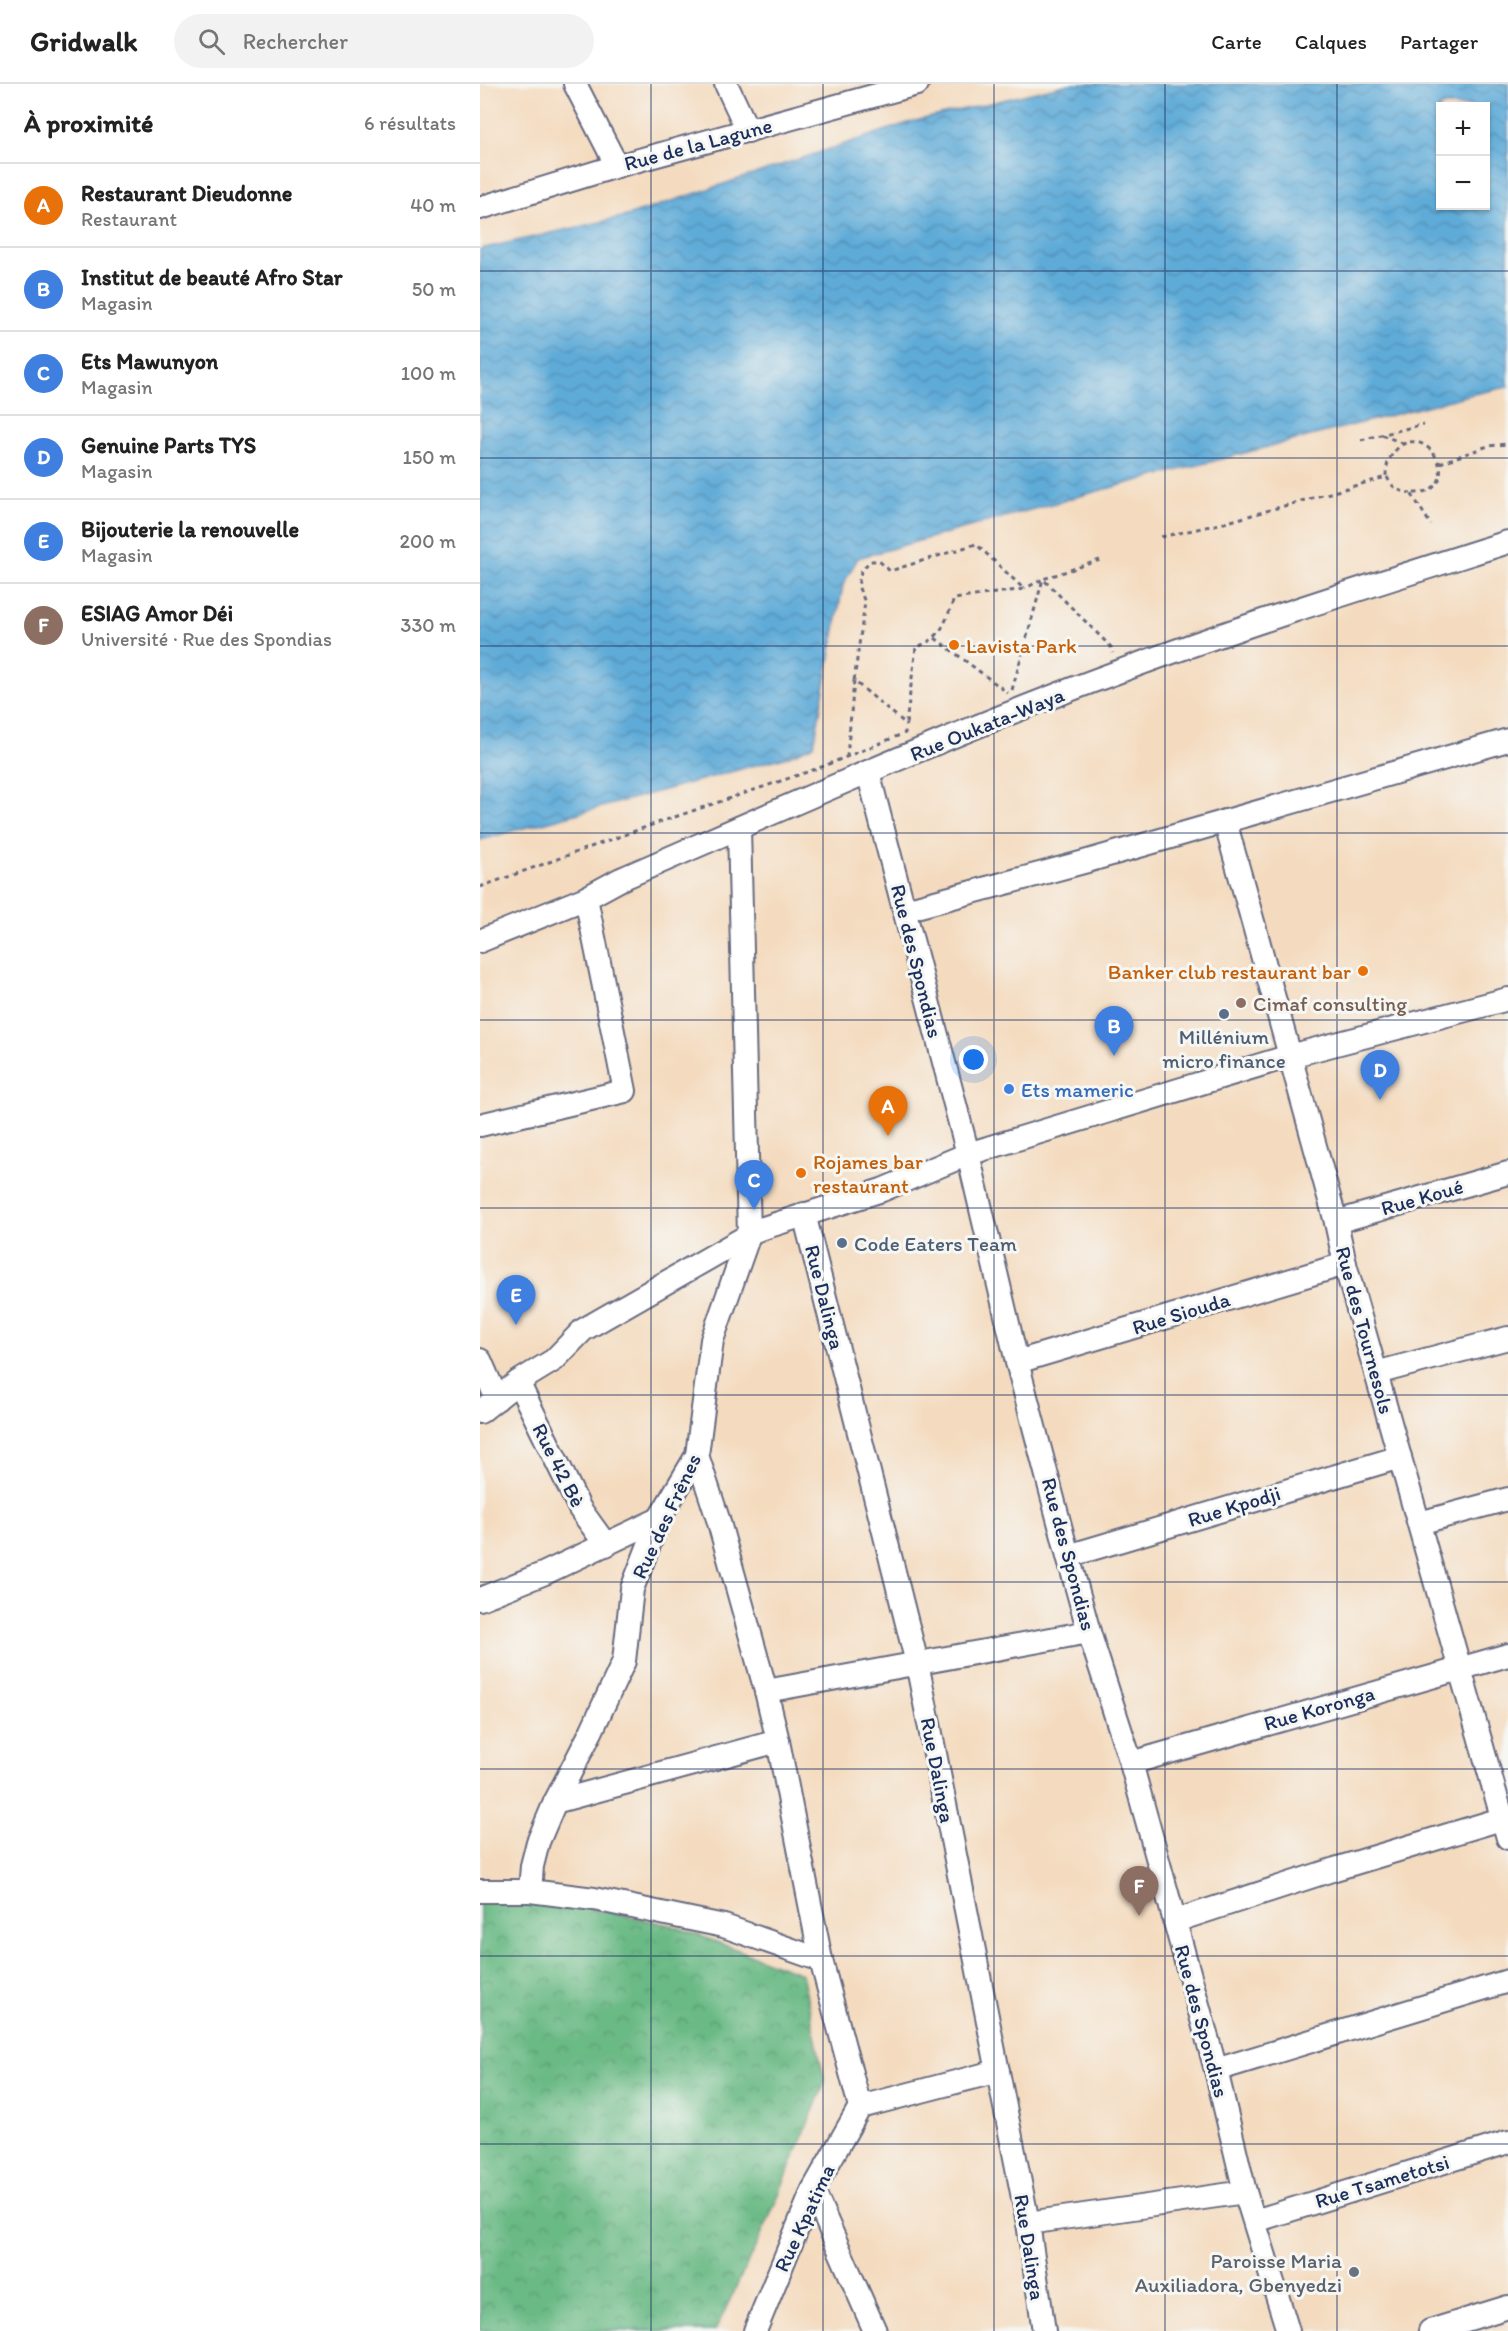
<!DOCTYPE html>
<html lang="fr">
<meta charset="utf-8">
<style>
:root{--surface:#fff;--page:#f2f2f2;--text:#222;--muted:#767676;--line:#e0e0e0;--accent:#d1495b}
body{margin:0;font-family:Itim,sans-serif;background:var(--page);color:var(--text)}
.controls{position:absolute;right:18px;top:18px;display:grid;overflow:hidden;border-radius:0px;box-shadow:0 2px 4px #0004}
.controls button{width:54px;height:54px;display:grid;place-items:center;padding:0;border:0;border-bottom:2px solid var(--line);background:var(--surface);color:var(--text);font:30px sans-serif}
.you{position:absolute;left:494px;top:976px;width:21px;height:21px;margin:-15px;border:4px solid #fff;border-radius:50%;background:#1a73e8;box-shadow:0 0 0 9px #1a73e833}
.badge{display:grid;place-items:center;width:39px;height:39px;border-radius:50%;background:var(--accent);color:#fff;font-size:20px;font-weight:700}
.pin{position:absolute;translate:-50% -50px;filter:drop-shadow(0 2px 3px #0008)}
.pin::after{content:'';position:absolute;top:32px;width:21px;height:18px;background:inherit;clip-path:polygon(0 0,100% 0,50% 100%)}
.list{margin:0;padding:0;list-style:none}
h2{display:flex;justify-content:space-between;align-items:center;height:78px;margin:0;padding:0 24px;font-size:26px}
h2 small{font-size:20px;font-weight:400;color:var(--muted)}
.list li{display:grid;grid-template-columns:39px 1fr auto;gap:18px;align-items:center;box-sizing:border-box;height:84px;padding:0 24px;border-top:2px solid var(--line)}
.list b{display:block;font-size:22px;white-space:nowrap}
.list p{margin:0;font-size:20px;white-space:nowrap;color:var(--muted)}
.list em{font-size:20px;font-style:normal;color:var(--muted)}
.icon{flex:none;width:33px;height:33px;fill:none;stroke:currentColor;stroke-width:2;stroke-linecap:round;stroke-linejoin:round}
.map{position:relative;flex:none;width:1028px;height:2247px;overflow:hidden}
header{display:flex;align-items:center;gap:36px;box-sizing:border-box;height:84px;padding:0 30px;background:var(--surface);border-bottom:2px solid var(--line)}
header strong{font-size:28px}
nav{display:flex;gap:33px;margin-inline-start:auto;font-size:21px}
.search{width:420px;height:54px;background:var(--page);display:flex;align-items:center;gap:15px;box-sizing:border-box;padding:0 21px;border-radius:33px;color:var(--muted);font-size:22px}
main{display:flex}
aside{flex:1;background:var(--surface)}
.map>svg:first-child{display:block}
.forest{fill:url(#forest-crowns);stroke:#427472;stroke-width:1.5}
.water{fill:url(#water-waves);stroke:#3d6d9b;stroke-width:1.5;fill-rule:evenodd}
.lines{fill:none;stroke-linecap:round;stroke-linejoin:round}
.minor-casing{stroke:#676b80;stroke-width:26}
.path{stroke:#676b80;stroke-width:3;stroke-dasharray:4.5 4.5;stroke-linecap:butt}
.minor{stroke:#fff;stroke-width:22}
.grid{fill:none;stroke:#1b2f5e;stroke-width:1.5;stroke-opacity:0.55}
.food-dot{fill:#e8710a;stroke:#f6f6f2;stroke-width:2}
.education-dot{fill:#8d6e63;stroke:#f6f6f2;stroke-width:2}
.service-dot{fill:#5c6f8a;stroke:#f6f6f2;stroke-width:2}
.shop-dot{fill:#3f7fe0;stroke:#f6f6f2;stroke-width:2}
.worship-dot{fill:#6b7280;stroke:#f6f6f2;stroke-width:2}
.labels{text-anchor:middle;dominant-baseline:central;stroke-width:6;stroke-linejoin:round;paint-order:stroke}
.street-label{font-size:21px;fill:#1b2f5e;stroke:#f6f6f2}
.food-label{font-size:21px;fill:#c56008;stroke:#f6f6f2;text-anchor:start}
.education-label{font-size:21px;fill:#785e54;stroke:#f6f6f2;text-anchor:start}
.service-label{font-size:21px;fill:#4e5e75;stroke:#f6f6f2}
.shop-label{font-size:21px;fill:#366cbe;stroke:#f6f6f2;text-anchor:start}
.worship-label{font-size:21px;fill:#5b616d;stroke:#f6f6f2;text-anchor:end}
</style>
<header>
<strong>Gridwalk</strong>
<div class="search"><svg class="icon" aria-label="search" viewBox="0 0 24 24"><circle cx="10" cy="10" r="6"/><path d="M15 15l6 6"/></svg>Rechercher</div>
<nav><a>Carte</a><a>Calques</a><a>Partager</a></nav>
</header>
<main>
<aside>
<h2>À proximité<small>6 résultats</small></h2>
<ul class="list">
<li><span class="badge" style="background:#e8710a">A</span><div><b>Restaurant Dieudonne</b><p>Restaurant</p></div><em>40 m</em></li>
<li><span class="badge" style="background:#3f7fe0">B</span><div><b>Institut de beauté Afro Star</b><p>Magasin</p></div><em>50 m</em></li>
<li><span class="badge" style="background:#3f7fe0">C</span><div><b>Ets Mawunyon</b><p>Magasin</p></div><em>100 m</em></li>
<li><span class="badge" style="background:#3f7fe0">D</span><div><b>Genuine Parts TYS</b><p>Magasin</p></div><em>150 m</em></li>
<li><span class="badge" style="background:#3f7fe0">E</span><div><b>Bijouterie la renouvelle</b><p>Magasin</p></div><em>200 m</em></li>
<li><span class="badge" style="background:#8d6e63">F</span><div><b>ESIAG Amor Déi</b><p>Université · Rue des Spondias</p></div><em>330 m</em></li>
</ul>
</aside>
<div class="map">
<svg width="1028" height="2247" viewBox="0 0 1028 2247">
<defs>
<pattern id="forest-crowns" width="20" height="18" patternUnits="userSpaceOnUse" patternTransform="scale(1.5)"><rect width="20" height="18" fill="#6aba85"/><path d="M2 6a3 3 0 1 1 6 0M12 15a3 3 0 1 1 6 0" fill="none" stroke="#569870"/></pattern>
<pattern id="water-waves" width="16" height="10" patternUnits="userSpaceOnUse" patternTransform="scale(1.5)"><rect width="16" height="10" fill="#5fabd8"/><path d="M0 5q4-4 8 0t8 0" fill="none" stroke="#4e8cb2"/></pattern>
</defs>
<rect width="100%" height="100%" fill="#f6f6f2"/>
<filter id="ink" filterUnits="userSpaceOnUse"><feTurbulence type="fractalNoise" baseFrequency=".0167" numOctaves="2"/><feDisplacementMap in="SourceGraphic" scale="12" xChannelSelector="R" yChannelSelector="G"/><feConvolveMatrix kernelMatrix="1 2 1 2 8 2 1 2 1" color-interpolation-filters="sRGB"/></filter>
<filter id="wash" filterUnits="userSpaceOnUse"><feTurbulence type="fractalNoise" baseFrequency=".008" numOctaves="4" result="noise"/><feDisplacementMap in="SourceGraphic" scale="24" xChannelSelector="R" yChannelSelector="G"/><feGaussianBlur stdDeviation="1.35" result="paint"/><feColorMatrix in="noise" values="0 0 0 0 0 0 0 0 0 0 0 0 0 0 0 0 0 1.4 0 .05"/><feComposite in="paint" operator="in"/></filter>
<g filter="url(#wash)">
<rect width="100%" height="100%" fill="#f4dbbf"/>
<!-- forest -->
<path class="forest" d="M50,1812l141,29 131,49 23,108 -55,134 -55,115h-235v-434z"/>
<!-- water -->
<path class="water" d="M589,0h439v303l-39,8 -371,96 -240,67 -15,27 -29,160 -25,11 -309,84v-591l147,-33 284,-94zM960,22h46v100h-46z"/>
</g>
<g filter="url(#ink)">
<g class="lines">
<defs>
<g id="minor">
<path d="M95,0l42,82"/>
<path d="M246,0l22,47"/>
<path d="M0,124l137,-42 300,-82"/>
<path d="M388,688l100,382 49,208 51,194 21,76 42,131 85,307 29,122 43,139"/>
<path d="M745,737l111,401 9,42 163,574"/>
<path d="M425,826l179,-48 424,-122"/>
<path d="M0,857l106,-43 35,-19c166,-72 332,-147 502,-209 127,-47 256,-87 385,-128"/>
<path d="M0,1041l145,-34 -39,-193"/>
<path d="M324,1130l113,449 111,560 16,108"/>
<path d="M856,1138l172,-49"/>
<path d="M0,1276l17,39"/>
<path d="M537,1278l328,-98"/>
<path d="M896,1289l132,-35"/>
<path d="M38,1298l62,127 26,36"/>
<path d="M0,1328l38,-30 36,-22 29,-30 166,-95 2,-3 131,-42 86,-36 322,-98 218,-57"/>
<path d="M217,1371l21,64 48,172 12,50 43,219 39,147"/>
<path d="M939,1439l89,-24"/>
<path d="M588,1472l332,-99"/>
<path d="M0,1515l65,-26 114,-54"/>
<path d="M286,1607l323,-59"/>
<path d="M651,1679l377,-108"/>
<path d="M75,1718l223,-61"/>
<path d="M0,1807h50l64,8 130,27 97,34"/>
<path d="M50,1807l2,-25 6,-24 17,-40 36,-70 33,-71 8,-72 27,-70 38,-64 15,-115 37,-105 -10,-407"/>
<path d="M695,1837l160,-52 173,-52"/>
<path d="M736,1986l292,-89"/>
<path d="M380,2023l138,-36"/>
<path d="M333,2106l62,141"/>
<path d="M775,2137l253,-79"/>
<path d="M548,2139l217,-31"/>
<path d="M275,2247l58,-141 47,-83"/>
<path d="M950,2247l78,-24"/>
</g>
</defs>
<!-- minor casing -->
<use href="#minor" class="minor-casing"/>
<!-- path -->
<g class="path">
<path d="M902,351l23,9"/>
<path d="M881,356l63,-16"/>
<path d="M960,379l48,-17 20,-2"/>
<path d="M907,393c6,12 11,14 24,16"/>
<path d="M681,453l63,-14 162,-46c0,-11 2,-18 9,-26 26,-31 65,24 34,39 -5,3 -13,3 -18,3l20,32"/>
<path d="M620,476l-57,19 68,68 2,6"/>
<path d="M455,554l73,55"/>
<path d="M532,606l31,-111 -19,10"/>
<path d="M367,673l7,-76 52,43 10,-77c26,-8 29,-25 38,-48l70,-10 -48,-45 -86,27 -11,-10h-9l-9,10 -3,15 7,16 -11,79"/>
<path d="M0,803l177,-64 162,-55 86,-35 1,-9"/>
</g>
<!-- minor -->
<use href="#minor" class="minor"/>
</g>
</g>
<!-- grid -->
<path class="grid" d="M171,0v2247M343,0v2247M514,0v2247M685,0v2247M857,0v2247M0,187h1028M0,374h1028M0,562h1028M0,749h1028M0,936h1028M0,1124h1028M0,1311h1028M0,1498h1028M0,1685h1028M0,1872h1028M0,2060h1028"/>
<!-- markers -->
<g class="food-dot">
<circle cx="474" cy="561" r="6"/>
<circle cx="883" cy="887" r="6"/>
<circle cx="321" cy="1089" r="6"/>
</g>
<circle class="education-dot" cx="761" cy="919" r="6"/>
<g class="service-dot">
<circle cx="744" cy="930" r="6"/>
<circle cx="362" cy="1159" r="6"/>
</g>
<circle class="shop-dot" cx="529" cy="1005" r="6"/>
<circle class="worship-dot" cx="874" cy="2188" r="6"/>
<g class="labels">
<!-- street labels -->
<g class="street-label">
<text transform="translate(218 60) rotate(-15)">Rue de la Lagune</text>
<text transform="translate(507 640) rotate(-22)">Rue Oukata-Waya</text>
<text transform="translate(437 877) rotate(76)">Rue des Spondias</text>
<text transform="translate(942 1113) rotate(-16)">Rue Koué</text>
<text transform="translate(345 1213) rotate(76)">Rue Dalinga</text>
<text transform="translate(701 1229) rotate(-17)">Rue Siouda</text>
<text transform="translate(885 1246) rotate(75)">Rue des Tournesols</text>
<text transform="translate(79 1381) rotate(63)">Rue 42 Bè</text>
<text transform="translate(754 1422) rotate(-17)">Rue Kpodji</text>
<text transform="translate(186 1432) rotate(-65)">Rue des Frênes</text>
<text transform="translate(589 1470) rotate(75)">Rue des Spondias</text>
<text transform="translate(839 1624) rotate(-16)">Rue Koronga</text>
<text transform="translate(458 1686) rotate(79)">Rue Dalinga</text>
<text transform="translate(722 1937) rotate(75)">Rue des Spondias</text>
<text transform="translate(902 2097) rotate(-17)">Rue Tsametotsi</text>
<text transform="translate(324 2134) rotate(-65)">Rue Kpatima</text>
<text transform="translate(550 2163) rotate(81)">Rue Dalinga</text>
</g>
<!-- food labels -->
<g class="food-label">
<text x="486" y="561">Lavista Park</text>
<text x="871" y="887" text-anchor="end">Banker club restaurant bar</text>
<text x="333" y="1077">Rojames bar<tspan x="333" dy="24">restaurant</tspan></text>
</g>
<!-- education labels -->
<g class="education-label">
<text x="773" y="919">Cimaf consulting</text>
</g>
<!-- service labels -->
<g class="service-label">
<text x="744" y="952">Millénium<tspan x="744" dy="24">micro finance</tspan></text>
<text x="374" y="1159" text-anchor="start">Code Eaters Team</text>
</g>
<!-- shop labels -->
<g class="shop-label">
<text x="541" y="1005">Ets mameric</text>
</g>
<!-- worship labels -->
<g class="worship-label">
<text x="862" y="2176">Paroisse Maria<tspan x="862" dy="24">Auxiliadora, Gbenyedzi</tspan></text>
</g>
</g>
</svg>
<div class="controls">
<button>+</button>
<button>−</button>
</div>
<div class="you"></div>
<div class="pin badge" style="left:408px;top:1052px;background:#e8710a">A</div>
<div class="pin badge" style="left:634px;top:972px;background:#3f7fe0">B</div>
<div class="pin badge" style="left:274px;top:1126px;background:#3f7fe0">C</div>
<div class="pin badge" style="left:900px;top:1016px;background:#3f7fe0">D</div>
<div class="pin badge" style="left:36px;top:1241px;background:#3f7fe0">E</div>
<div class="pin badge" style="left:659px;top:1832px;background:#8d6e63">F</div>
</div>
</main>
